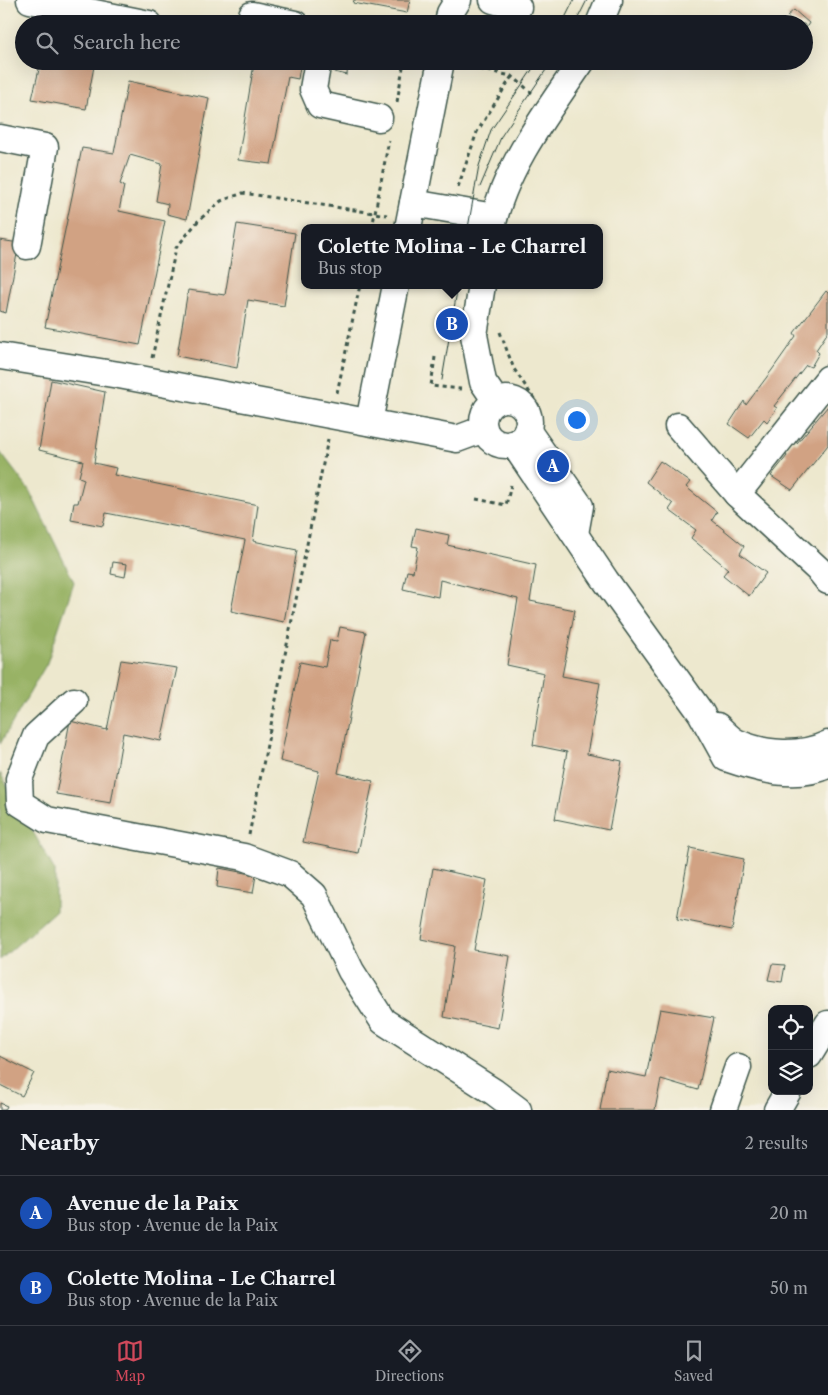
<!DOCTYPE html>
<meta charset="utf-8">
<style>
:root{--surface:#171b24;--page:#242831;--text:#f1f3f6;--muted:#9ea1a6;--line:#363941;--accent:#d1495b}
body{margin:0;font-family:"Libre Caslon Text",serif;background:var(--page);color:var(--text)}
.controls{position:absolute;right:15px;bottom:15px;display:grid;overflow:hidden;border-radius:10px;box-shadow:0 5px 20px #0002}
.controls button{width:45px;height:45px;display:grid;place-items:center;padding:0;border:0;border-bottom:1px solid var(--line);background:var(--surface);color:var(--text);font:25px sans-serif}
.you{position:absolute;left:576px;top:419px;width:18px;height:18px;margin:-12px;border:4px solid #fff;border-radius:50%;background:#1a73e8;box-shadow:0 0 0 8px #1a73e833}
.badge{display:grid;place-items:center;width:32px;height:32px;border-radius:50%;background:var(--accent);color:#fff;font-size:16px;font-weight:700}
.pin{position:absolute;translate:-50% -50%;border:2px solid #fff;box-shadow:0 1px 5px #0006}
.popup{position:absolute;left:301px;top:224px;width:302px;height:65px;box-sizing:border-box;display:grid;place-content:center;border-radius:10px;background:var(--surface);filter:drop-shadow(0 1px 4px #0005);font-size:16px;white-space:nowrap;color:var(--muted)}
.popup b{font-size:19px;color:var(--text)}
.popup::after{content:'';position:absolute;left:50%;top:100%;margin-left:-10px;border:10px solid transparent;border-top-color:var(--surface)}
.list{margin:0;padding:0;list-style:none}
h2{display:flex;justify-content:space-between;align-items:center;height:65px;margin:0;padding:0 20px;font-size:21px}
h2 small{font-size:16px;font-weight:400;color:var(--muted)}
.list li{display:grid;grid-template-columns:32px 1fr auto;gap:15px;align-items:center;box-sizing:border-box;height:75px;padding:0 20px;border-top:1px solid var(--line)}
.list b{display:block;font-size:19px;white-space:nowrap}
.list p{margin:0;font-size:16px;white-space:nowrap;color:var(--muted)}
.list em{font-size:16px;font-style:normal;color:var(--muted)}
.icon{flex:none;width:28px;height:28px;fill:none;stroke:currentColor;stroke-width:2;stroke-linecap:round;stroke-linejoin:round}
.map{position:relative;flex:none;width:828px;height:1110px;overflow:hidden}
.search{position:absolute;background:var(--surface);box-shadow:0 5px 20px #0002;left:15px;right:15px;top:15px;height:55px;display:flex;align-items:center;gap:12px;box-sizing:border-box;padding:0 18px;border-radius:28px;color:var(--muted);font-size:19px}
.sheet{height:215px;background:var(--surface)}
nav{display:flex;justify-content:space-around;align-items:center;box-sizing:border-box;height:70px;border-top:1px solid var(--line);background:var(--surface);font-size:14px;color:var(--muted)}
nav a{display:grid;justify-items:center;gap:2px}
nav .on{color:var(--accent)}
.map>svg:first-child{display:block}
.forest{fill:#98b265;stroke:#5c784c}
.building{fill:#d1a283}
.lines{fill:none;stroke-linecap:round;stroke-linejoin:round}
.minor-casing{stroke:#3e574b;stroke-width:29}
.path{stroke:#3e574b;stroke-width:3;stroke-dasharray:4 4;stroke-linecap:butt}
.minor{stroke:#fff;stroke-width:26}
.tram{stroke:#1f3d34;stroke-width:1}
</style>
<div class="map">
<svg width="828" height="1110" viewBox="0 0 828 1110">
<rect width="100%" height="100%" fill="#f7f3e8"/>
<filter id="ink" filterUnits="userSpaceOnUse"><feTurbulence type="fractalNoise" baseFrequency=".02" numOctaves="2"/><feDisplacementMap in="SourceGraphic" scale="10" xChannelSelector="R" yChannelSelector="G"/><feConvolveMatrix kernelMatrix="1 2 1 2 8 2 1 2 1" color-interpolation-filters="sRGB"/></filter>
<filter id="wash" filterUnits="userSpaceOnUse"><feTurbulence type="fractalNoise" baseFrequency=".0096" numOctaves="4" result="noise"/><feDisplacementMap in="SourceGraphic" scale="20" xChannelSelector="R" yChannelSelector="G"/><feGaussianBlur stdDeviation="1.12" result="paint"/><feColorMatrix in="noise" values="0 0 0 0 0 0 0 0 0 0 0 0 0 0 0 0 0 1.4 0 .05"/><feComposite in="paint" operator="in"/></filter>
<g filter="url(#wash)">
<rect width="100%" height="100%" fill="#ede8ce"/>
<!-- forest -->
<g class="forest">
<path d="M0,452l29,38 45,92 -27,81 -47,81z"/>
<path d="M0,773l55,98v40l-55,49z"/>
</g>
<g id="blocks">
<!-- building -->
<g class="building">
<path d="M354,0h56l-3,13 -54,-10z"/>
<path d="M794,10l15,13 -3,5 -2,-4h-5l-12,-8z"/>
<path d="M41,61h54l-9,48 -54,-10z"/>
<path d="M245,61h56l-3,18 -10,-2 -17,87 -33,-4 15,-90v-2l-9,-1z"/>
<path d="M336,61h12l-1,14 -13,-3z"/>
<path d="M128,81l81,17 -22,121 -20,-5 1,-10 -12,-3 6,-37 -32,-9 -10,29 4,2 -5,25 46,10 -25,124 -95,-18 37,-179 32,5z"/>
<path d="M237,224l58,9 -11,73 -36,-6 -11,68 -60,-12 11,-66 37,5z"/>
<path d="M0,240l19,3 -13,70 -6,-2z"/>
<path d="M826,291l2,2v39l-12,18 3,3 -8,14 -5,-2 -32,41 3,2 -10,14 -3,-3 -15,19 -20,-14 15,-23 2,4 26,-35 24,-34 -2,-3z"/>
<path d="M51,380l54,12 -11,71 22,5 -2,7 144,30 -5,36 44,9 -13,72 -53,-11 14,-71 -139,-27 -3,13 -32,-6 3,-17h4l6,-24 -5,-2 4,-16 -44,-11z"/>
<path d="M828,406v39l-36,45 -21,-14 16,-20 -2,-3 8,-12 4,2z"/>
<path d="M660,461l30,21 -4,5 31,25 -5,8 32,26 -4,8 26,19 -17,23 -26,-21 5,-6 -37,-31 5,-8 -27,-20 4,-6 -27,-22z"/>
<path d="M416,528l33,7 -2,10 89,20 -6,36 45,9 -13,66 38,7 -13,71 35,7 -13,69 -54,-11 12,-67 -34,-7 11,-72 -37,-8 11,-66 -78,-19 -2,17 -35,-8 4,-18 6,1 5,-25 -6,-1z"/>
<path d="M113,562l14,2 -2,13 -14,-3z"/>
<path d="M340,627l26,5 -28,141 35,8 -15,72 -55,-11 16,-71 -39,-10 20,-99 25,5 5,-27 7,1z"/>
<path d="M121,660l56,8 -16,73 -38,-8 -12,70 -55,-9 14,-73 37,9z"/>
<path d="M690,848l54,11 -12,71 -55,-11z"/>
<path d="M219,868l37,7 -3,18 -36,-6z"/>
<path d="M433,868l54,12 -13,70 36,6 -12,72 -54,-11 11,-71 -34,-7z"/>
<path d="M772,964l13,1 -3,17 -14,-2z"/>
<path d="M660,1009l54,9 -16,72 -37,-11 -6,31h-55l7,-41 39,8z"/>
<path d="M0,1056l34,17 -12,23 -22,-11z"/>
<path d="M0,1103l7,3 -2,4h-5z"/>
</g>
</g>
</g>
<g filter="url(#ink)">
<use href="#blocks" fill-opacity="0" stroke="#3e574b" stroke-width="1"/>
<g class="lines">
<defs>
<g id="minor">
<path d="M30,0l119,24"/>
<path d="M493,0l25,7"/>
<path d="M252,15l43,9"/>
<path d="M448,24l2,-11 8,-13"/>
<path d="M599,24l10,-24"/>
<path d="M318,61l-5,28 7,16 59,13"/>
<path d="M0,138l45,9 -18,99"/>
<path d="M413,203l81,14"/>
<path d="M408,228l33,-167"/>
<path d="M492,228c11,-58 57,-119 90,-167"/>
<path d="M482,285l-8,50 9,47 13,19"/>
<path d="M0,356l119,19 338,64 27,-10"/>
<circle cx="506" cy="422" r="23"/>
<path d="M369,422l27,-137"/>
<path d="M678,426l59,68 83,77 8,10"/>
<path d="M527,430l53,76 -5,28"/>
<path d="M514,444l92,137 95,132 25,45c32,11 69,22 102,7"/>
<path d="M737,494l91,-115"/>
<path d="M74,701l-38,35 -17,43 1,24 27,17 197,37 46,17 24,21 37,76 32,50 111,71 24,18"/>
<path d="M717,726c6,5 13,14 21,17 27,12 63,14 90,1"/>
<path d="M809,1055l19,-31"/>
<path d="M723,1110l15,-43"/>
<path d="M777,1110l11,-19"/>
</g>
</defs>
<!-- minor casing -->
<use href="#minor" class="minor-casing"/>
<!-- path -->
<g class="path">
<path d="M464,66l48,10 20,17"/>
<path d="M397,102l7,-41"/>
<path d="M458,187l19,-55 35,-56"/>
<path d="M372,228l17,-88"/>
<path d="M447,290v-5"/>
<path d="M500,332l14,37 27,40"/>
<path d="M435,357l-4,29 30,3"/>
<path d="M152,358l24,-110 22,-27 23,-20 22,-8 144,22"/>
<path d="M337,393l23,-108"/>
<path d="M476,499l30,6 5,-20"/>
<path d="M249,835l79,-396"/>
</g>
<!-- minor -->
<use href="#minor" class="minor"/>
<!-- tram -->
<g class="tram">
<path d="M562,24l12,-24"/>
<path d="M575,24l12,-24"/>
<path d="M480,187l22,-52 50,-74"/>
<path d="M468,228l11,-62 12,-36 47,-69"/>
<path d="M442,380l16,-95"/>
</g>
</g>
</g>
</svg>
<div class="controls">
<button><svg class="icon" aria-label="locate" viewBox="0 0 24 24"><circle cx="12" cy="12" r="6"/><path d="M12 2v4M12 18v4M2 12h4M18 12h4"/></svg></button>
<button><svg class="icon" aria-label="layers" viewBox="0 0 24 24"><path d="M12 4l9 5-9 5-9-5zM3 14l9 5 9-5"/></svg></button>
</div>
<div class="you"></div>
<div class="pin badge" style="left:553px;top:466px;background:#1a4fb4">A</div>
<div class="pin badge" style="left:452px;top:324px;background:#1a4fb4">B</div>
<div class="popup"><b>Colette Molina - Le Charrel</b>Bus stop</div>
<div class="search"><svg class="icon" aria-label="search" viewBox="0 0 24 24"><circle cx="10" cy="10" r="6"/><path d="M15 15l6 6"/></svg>Search here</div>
</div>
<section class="sheet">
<h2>Nearby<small>2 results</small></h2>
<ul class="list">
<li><span class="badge" style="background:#1a4fb4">A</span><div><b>Avenue de la Paix</b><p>Bus stop · Avenue de la Paix</p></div><em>20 m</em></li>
<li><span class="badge" style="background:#1a4fb4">B</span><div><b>Colette Molina - Le Charrel</b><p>Bus stop · Avenue de la Paix</p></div><em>50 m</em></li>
</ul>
</section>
<nav>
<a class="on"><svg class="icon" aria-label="map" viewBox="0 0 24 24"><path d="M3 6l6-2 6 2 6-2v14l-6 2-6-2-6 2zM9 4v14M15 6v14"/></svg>Map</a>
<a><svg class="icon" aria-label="directions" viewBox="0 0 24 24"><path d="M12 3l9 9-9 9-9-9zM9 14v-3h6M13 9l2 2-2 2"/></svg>Directions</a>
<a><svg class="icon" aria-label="saved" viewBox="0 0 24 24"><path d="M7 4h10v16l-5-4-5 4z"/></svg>Saved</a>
</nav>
